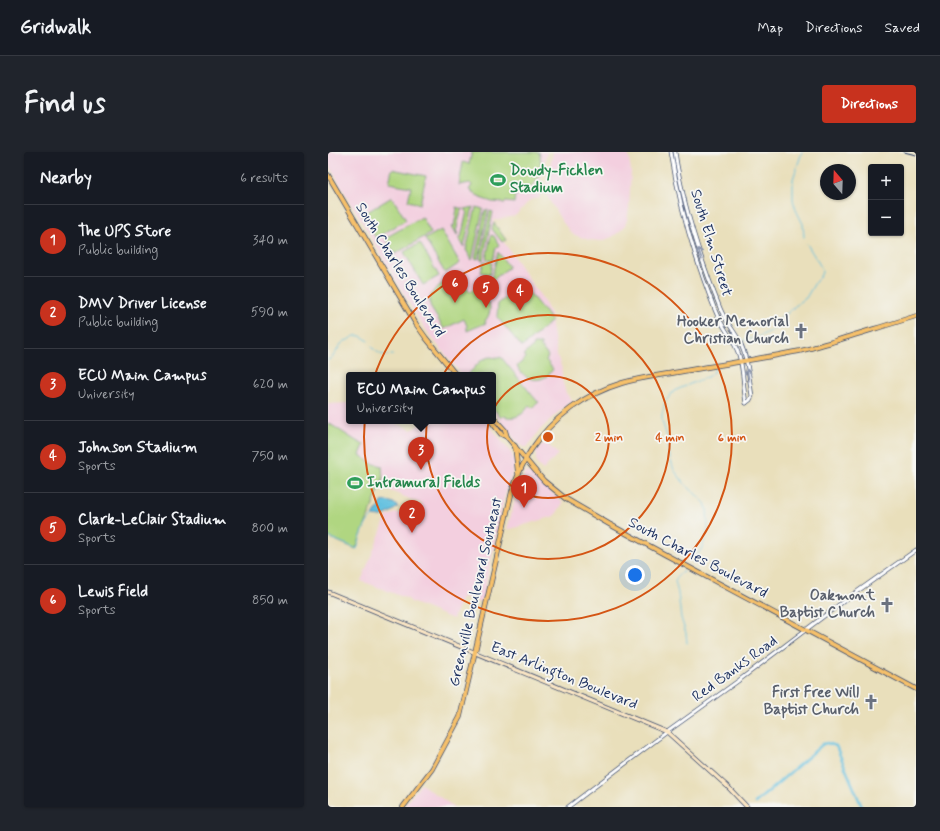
<!DOCTYPE html>
<meta charset="utf-8">
<style>
:root{--surface:#171b24;--page:#20242c;--text:#f1f3f6;--muted:#9ea1a6;--line:#363941;--accent:#c8321e}
body{margin:0;font-family:Mynerve,sans-serif;background:var(--page);color:var(--text)}
.controls{position:absolute;right:12px;top:12px;display:grid;overflow:hidden;border-radius:4px;box-shadow:0 1px 3px #0004}
.controls button{width:36px;height:36px;display:grid;place-items:center;padding:0;border:0;border-bottom:1px solid var(--line);background:var(--surface);color:var(--text);font:20px sans-serif}
.compass{position:absolute;left:492px;top:12px;width:36px;height:36px;border-radius:50%;background:var(--surface);box-shadow:0 1px 3px #0004;rotate:341deg}
.you{position:absolute;left:307px;top:423px;width:14px;height:14px;margin:-10px;border:3px solid #fff;border-radius:50%;background:#1a73e8;box-shadow:0 0 0 6px #1a73e833}
.badge{display:grid;place-items:center;width:26px;height:26px;border-radius:50%;background:var(--accent);color:#fff;font-size:13px;font-weight:700}
.pin{position:absolute;translate:-50% -33px;filter:drop-shadow(0 1px 2px #0008)}
.pin::after{content:'';position:absolute;top:21px;width:14px;height:12px;background:inherit;clip-path:polygon(0 0,100% 0,50% 100%)}
.popup{position:absolute;left:18px;top:220px;width:150px;height:52px;box-sizing:border-box;display:grid;place-content:center;border-radius:4px;background:var(--surface);filter:drop-shadow(0 1px 3px #0005);font-size:13px;white-space:nowrap;color:var(--muted)}
.popup b{font-size:15px;color:var(--text)}
.popup::after{content:'';position:absolute;left:50%;top:100%;margin-left:-8px;border:8px solid transparent;border-top-color:var(--surface)}
.list{margin:0;padding:0;list-style:none}
h2{display:flex;justify-content:space-between;align-items:center;height:52px;margin:0;padding:0 16px;font-size:17px}
h2 small{font-size:13px;font-weight:400;color:var(--muted)}
.list li{display:grid;grid-template-columns:26px 1fr auto;gap:12px;align-items:center;box-sizing:border-box;height:72px;padding:0 16px;border-top:1px solid var(--line)}
.list b{display:block;font-size:15px;white-space:nowrap}
.list p{margin:0;font-size:13px;white-space:nowrap;color:var(--muted)}
.list em{font-size:13px;font-style:normal;color:var(--muted)}
.map{position:relative;flex:none;width:588px;height:655px;overflow:hidden;border-radius:4px}
header{display:flex;align-items:center;gap:24px;box-sizing:border-box;height:56px;padding:0 20px;background:var(--surface);border-bottom:1px solid var(--line)}
header strong{font-size:19px}
nav{display:flex;gap:22px;margin-inline-start:auto;font-size:14px}
.intro{display:flex;align-items:center;justify-content:space-between;box-sizing:border-box;height:96px;padding:0 24px}
h1{margin:0;font-size:28px}
.button{padding:10px 18px;border-radius:4px;background:var(--accent);color:#fff;font-size:14px;font-weight:700}
main{display:flex;gap:24px;padding:0 24px}
aside{flex:1;background:var(--surface);border-radius:4px;box-shadow:0 1px 3px #0004}
.map>svg:first-child{display:block}
.built{fill:#f3cfdf}
.green{fill:#b0d681;stroke:#668270}
.water{fill:#61c0df;stroke:#3e789e}
.lines{fill:none;stroke-linecap:round;stroke-linejoin:round}
.stream{stroke:#61c0df;stroke-width:1}
.canal{stroke:#61c0df;stroke-width:2.5}
.tertiary-casing{stroke:#3a496c;stroke-width:4.5}
.secondary-casing{stroke:#3a496c;stroke-width:5}
.primary-casing{stroke:#3a496c;stroke-width:5.5}
.trunk-casing{stroke:#3a496c;stroke-width:5.5}
.tertiary{stroke:#fff;stroke-width:3}
.secondary{stroke:#fbe6c4;stroke-width:3.5}
.primary{stroke:#f6c06b;stroke-width:4}
.trunk{stroke:#f6c06b;stroke-width:4}
.rail{stroke:#1b2f5e;stroke-width:1}
.oneway{stroke:#8d97ae}
.ring{fill:none;stroke:#d45514;stroke-width:2}
.labels{text-anchor:middle;dominant-baseline:central;stroke-width:3.5;stroke-linejoin:round;paint-order:stroke}
.leisure-label{font-size:15px;font-weight:bold;fill:#27864d;stroke:#f6f6f2;text-anchor:start}
.street-label{font-size:15px;fill:#1b2f5e;stroke:#f6f6f2}
.worship-label{font-size:15px;font-weight:bold;fill:#5b616d;stroke:#f6f6f2;text-anchor:end}
.centre{fill:#d45514;stroke:#f6f6f2;stroke-width:2}
.ring-label{font-size:12px;text-anchor:middle;font-weight:bold;fill:#d45514;stroke:#f6f6f2;stroke-width:3.5;stroke-linejoin:round;paint-order:stroke}
</style>
<header>
<strong>Gridwalk</strong>
<nav><a>Map</a><a>Directions</a><a>Saved</a></nav>
</header>
<div class="intro"><h1>Find us</h1><a class="button">Directions</a></div>
<main>
<aside>
<h2>Nearby<small>6 results</small></h2>
<ul class="list">
<li><span class="badge">1</span><div><b>The UPS Store</b><p>Public building</p></div><em>340 m</em></li>
<li><span class="badge">2</span><div><b>DMV Driver License</b><p>Public building</p></div><em>590 m</em></li>
<li><span class="badge">3</span><div><b>ECU Main Campus</b><p>University</p></div><em>620 m</em></li>
<li><span class="badge">4</span><div><b>Johnson Stadium</b><p>Sports</p></div><em>750 m</em></li>
<li><span class="badge">5</span><div><b>Clark-LeClair Stadium</b><p>Sports</p></div><em>800 m</em></li>
<li><span class="badge">6</span><div><b>Lewis Field</b><p>Sports</p></div><em>850 m</em></li>
</ul>
</aside>
<div class="map">
<svg width="588" height="655" viewBox="0 0 588 655">
<rect width="100%" height="100%" fill="#f6f6f2"/>
<filter id="ink" filterUnits="userSpaceOnUse"><feTurbulence type="fractalNoise" baseFrequency=".025" numOctaves="2"/><feDisplacementMap in="SourceGraphic" scale="8" xChannelSelector="R" yChannelSelector="G"/><feConvolveMatrix kernelMatrix="1 2 1 2 8 2 1 2 1" color-interpolation-filters="sRGB"/></filter>
<filter id="wash" filterUnits="userSpaceOnUse"><feTurbulence type="fractalNoise" baseFrequency=".012" numOctaves="4" result="noise"/><feDisplacementMap in="SourceGraphic" scale="16" xChannelSelector="R" yChannelSelector="G"/><feGaussianBlur stdDeviation="0.9" result="paint"/><feColorMatrix in="noise" values="0 0 0 0 0 0 0 0 0 0 0 0 0 0 0 0 0 1.4 0 .05"/><feComposite in="paint" operator="in"/></filter>
<g filter="url(#wash)">
<rect width="100%" height="100%" fill="#e9dfbb"/>
<!-- built -->
<g class="built">
<path d="M0,0h219l-8,35 1,11 -10,2 -15,16 -21,4 -1,6 51,75 6,12 7,42 5,14v11l4,13 8,10h-5l-14,12 -15,15 -13,17h-4l-4,-3 -26,-32v-37h-31l-30,-37 -13,-18 -91,-156z"/>
<path d="M225,0h75l3,19 -2,37 -2,12 -3,7 -5,5 -7,5 -10,4 -13,-1 -17,-6 -11,-14 -14,-24 -1,-7v-7z"/>
<path d="M20,251l1,1v17h41l22,9 12,-9h62l26,33 3,8 -1,6 -10,31 -22,103 -20,-4 -8,18 -1,3 -42,-17 -3,-3 -41,-16h-1l-5,-2 26,-65 9,-3 22,1 4,-10 -41,-17 -25,62 -28,-12v-133z"/>
<path d="M217,290l13,12 -15,16 -7,-7v-11z"/>
<path d="M198,320l5,2 32,29 -8,13 -48,14 9,-35 8,-20z"/>
<path d="M93,632l3,2 30,21h-51z"/>
</g>
<!-- green -->
<g class="green">
<path d="M144,0h67c6,20 -4,39 -24,43l-1,8 -9,-1v1l-13,-1 -12,-4 1,-1 -9,-4v-2l-3,-1 3,-5 -2,-2 -11,2 4,-23 6,2z"/>
<path d="M64,17l34,7 -6,28 -12,-3 3,-14 -22,-4z"/>
<path d="M64,45l14,23 -30,18 -14,-23z"/>
<path d="M128,55l7,2 -1,1h-1l-5,22 2,1 -1,2 -5,-9h2l3,-17 -1,-1z"/>
<path d="M145,55l-9,40 -5,-9h2l6,-27h-2v-2z"/>
<path d="M148,55l7,2 -11,51 -6,-10z"/>
<path d="M157,58h3l-10,49 -3,-1z"/>
<path d="M162,59l3,1 -10,48 -3,-1z"/>
<path d="M94,65l9,16 -36,21 -10,-16z"/>
<path d="M166,71l12,17 -4,2 -10,-13z"/>
<path d="M113,78l19,33 -15,10 -20,-34z"/>
<path d="M163,83l3,1 5,9 -3,3 -3,12 -1,1 -6,-2z"/>
<path d="M92,91l19,33 -16,9 -19,-33z"/>
<path d="M170,100l11,15 -21,17 -2,-2 6,-6z"/>
<path d="M156,109l8,2 -2,12 -9,-3z"/>
<path d="M130,123l12,17 8,-7 3,5 -1,1 8,12h1c2,6 1,12 -4,18l1,2 -19,8v-5l-3,-7 -20,10c-4,-7 -9,-14 -13,-21 -7,-18 16,-27 27,-33z"/>
<path d="M194,132l30,37 -30,26 -25,-30 1,-13z"/>
<path d="M206,192h7v3l7,9 -2,4 7,9c-10,16 -28,13 -36,-3l9,-8 -2,-4 9,-7z"/>
<path d="M162,205l9,1 2,-1 36,44 2,1 -7,6 -3,-3c-5,10 -14,15 -26,11l-2,2 -8,-10v-33h-26c9,-7 11,-16 23,-18z"/>
<path d="M0,271c13,7 23,16 36,22l-4,10 11,8 11,3 1,13 -27,70 -28,-12z"/>
</g>
<!-- water -->
<path class="water" d="M58,349c5,1 9,2 12,6 -7,5 -16,12 -25,9l9,-14z"/>
<g class="lines">
<!-- stream -->
<g class="stream">
<path d="M474,0l-9,27v21l3,10 7,14 1,13"/>
<path d="M416,188l12,-2 18,-9 7,-12 8,-5 6,-6 4,-3 7,-5 10,-17 4,-4 2,-5 -1,-5 -14,-23"/>
<path d="M44,195c6,7 12,10 21,8"/>
<path d="M0,208c7,-3 9,-11 14,-17 2,-2 3,-2 6,-3 8,-6 12,-6 20,1"/>
<path d="M0,385l25,10 4,2c3,-9 7,-27 16,-33"/>
<path d="M364,410l9,-12 5,-13 2,-9 -1,-19 -2,-6 -21,-20 -10,-13 -4,-12 -2,-18 -6,-19v-6l3,-13 9,-11 35,-15 4,-4 4,-5"/>
<path d="M355,419l-6,6 -2,4 3,12 3,25 5,15 1,10"/>
</g>
<!-- canal -->
<path class="canal" d="M427,651l68,-59 4,-1 9,3 26,61"/>
</g>
</g>
<g filter="url(#ink)">
<g class="lines">
<defs>
<g id="tertiary">
<path d="M343,0c8,54 24,107 44,158 6,16 19,29 24,45 5,16 4,33 7,48"/>
<path d="M347,0c8,54 25,106 45,156 5,13 14,22 20,34 8,17 9,36 12,54l-2,4 -4,3"/>
<path d="M240,655l99,-75 71,-51 110,-83 68,-48"/>
</g>
<path id="secondary" d="M0,440l339,140 61,55 19,20"/>
<g id="primary">
<path d="M0,23l88,149 10,14 30,37"/>
<path d="M165,265l12,13 2,7 30,36 7,8 22,18 43,25 57,31 250,134"/>
<path d="M163,269l10,13 6,3"/>
</g>
<g id="trunk">
<path d="M187,294l3,27"/>
<path d="M75,655l29,-38 28,-52 52,-226c5,-14 11,-29 19,-41 21,-32 54,-56 91,-67 20,-6 41,-8 62,-12 37,-6 74,-12 110,-19 13,-2 26,-7 38,-10 28,-9 56,-17 84,-26"/>
</g>
</defs>
<!-- tertiary casing -->
<use href="#tertiary" class="tertiary-casing"/>
<!-- secondary casing -->
<use href="#secondary" class="secondary-casing"/>
<!-- primary casing -->
<use href="#primary" class="primary-casing"/>
<!-- trunk casing -->
<use href="#trunk" class="trunk-casing"/>
<!-- tertiary -->
<use href="#tertiary" class="tertiary"/>
<!-- secondary -->
<use href="#secondary" class="secondary"/>
<!-- primary -->
<use href="#primary" class="primary"/>
<!-- trunk -->
<use href="#trunk" class="trunk"/>
<!-- rail -->
<path class="rail" d="M576,0l12,3"/>
</g>
<!-- one-way arrows -->
<defs><path id="oneway-shaft" d="M-6 0H5M1.5-3L5.5 0L1.5 3" fill="none" stroke-width="1.6" stroke-linecap="round" stroke-linejoin="round"/></defs>
<g class="oneway">
<use href="#oneway-shaft" transform="translate(372 102) rotate(-109)"/>
<use href="#oneway-shaft" transform="translate(420 223) rotate(-99)"/>
</g>
</g>
<!-- distance rings -->
<g class="ring">
<circle cx="220" cy="285" r="61"/>
<circle cx="220" cy="285" r="122"/>
<circle cx="220" cy="285" r="184"/>
</g>
<!-- icons -->
<defs>
<symbol id="stadium-bare" viewBox="-9 -9 18 18"><path d="M0-5a6.5 5 0 1 0 0 10a6.5 5 0 1 0 0-10ZM-3.5-1.8h7v3.6h-7Z" fill="#2e9e5b" stroke="#f6f6f2" stroke-width="2.5" paint-order="stroke"/></symbol>
<symbol id="church-bare" viewBox="-9 -9 18 18"><path d="M-1.2-6h2.4v3.5h3.3v2.4h-3.3V6h-2.4V-.1h-3.3v-2.4h3.3Z" fill="#6b7280" stroke="#f6f6f2" stroke-width="2.5" paint-order="stroke"/></symbol>
</defs>
<g fill-rule="evenodd">
<use href="#stadium-bare" x="159" y="17" width="22" height="22"/>
<use href="#church-bare" x="462" y="168" width="22" height="22"/>
<use href="#stadium-bare" x="16" y="320" width="22" height="22"/>
<use href="#church-bare" x="548" y="442" width="22" height="22"/>
<use href="#church-bare" x="532" y="539" width="22" height="22"/>
</g>
<g class="labels">
<!-- leisure labels -->
<g class="leisure-label">
<text x="182" y="19">Dowdy-Ficklen<tspan x="182" dy="17">Stadium</tspan></text>
<text x="39" y="331">Intramural Fields</text>
</g>
<!-- street labels -->
<g class="street-label">
<text transform="translate(383 91) rotate(73)">South Elm Street</text>
<text transform="translate(72 118) rotate(58)">South Charles Boulevard</text>
<text transform="translate(370 406) rotate(28)">South Charles Boulevard</text>
<text transform="translate(148 440) rotate(-77)">Greenville Boulevard Southeast</text>
<text transform="translate(407 517) rotate(-36)">Red Banks Road</text>
<text transform="translate(236 524) rotate(22)">East Arlington Boulevard</text>
</g>
<!-- worship labels -->
<g class="worship-label">
<text x="461" y="170">Hooker Memorial<tspan x="461" dy="17">Christian Church</tspan></text>
<text x="547" y="444">Oakmont<tspan x="547" dy="17">Baptist Church</tspan></text>
<text x="531" y="541">First Free Will<tspan x="531" dy="17">Baptist Church</tspan></text>
</g>
</g>
<circle cx="220" cy="285" r="6" class="centre"/>
<g class="ring-label">
<text x="281" y="289">2 min</text>
<text x="342" y="289">4 min</text>
<text x="404" y="289">6 min</text>
</g>
</svg>
<div class="controls">
<button>+</button>
<button>−</button>
</div>
<svg class="compass" viewBox="-18 -18 36 36"><path d="M0-13l5 13h-10z" fill="#e53935"/><path d="M0 13l5-13h-10z" fill="#9ea1a6"/></svg>
<div class="you"></div>
<div class="pin badge" style="left:196px;top:356px">1</div>
<div class="pin badge" style="left:84px;top:381px">2</div>
<div class="pin badge" style="left:93px;top:318px">3</div>
<div class="popup"><b>ECU Main Campus</b>University</div>
<div class="pin badge" style="left:192px;top:159px">4</div>
<div class="pin badge" style="left:158px;top:156px">5</div>
<div class="pin badge" style="left:127px;top:151px">6</div>
</div>
</main>
